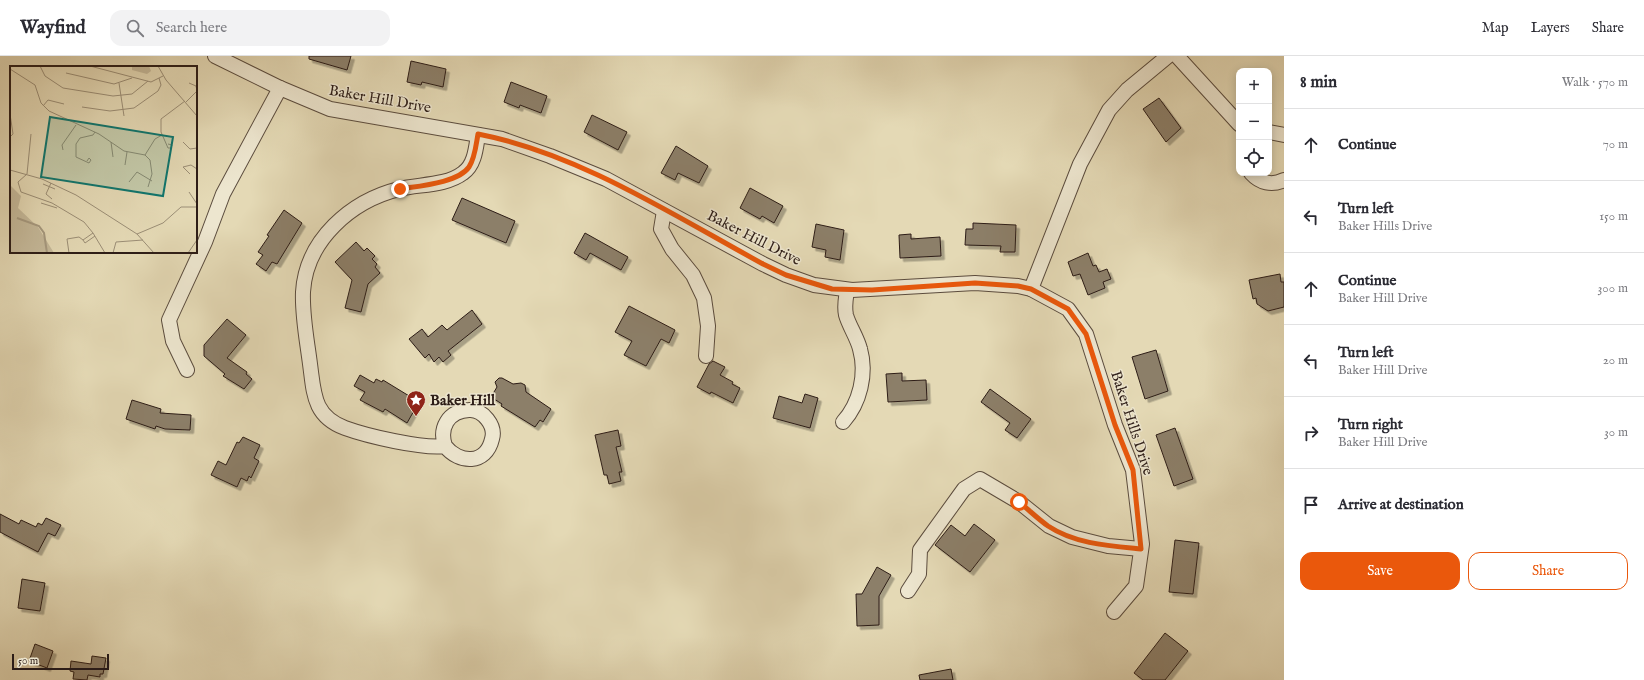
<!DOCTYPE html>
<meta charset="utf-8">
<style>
:root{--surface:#fff;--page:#f2f2f3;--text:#2b2b33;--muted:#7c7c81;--line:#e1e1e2;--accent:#ea580c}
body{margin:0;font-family:"IM FELL English",serif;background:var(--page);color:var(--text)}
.controls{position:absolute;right:12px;top:12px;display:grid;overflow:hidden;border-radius:8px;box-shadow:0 2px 10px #0003}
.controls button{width:36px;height:36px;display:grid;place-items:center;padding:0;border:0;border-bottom:1px solid var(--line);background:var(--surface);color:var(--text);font:20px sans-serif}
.scale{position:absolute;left:12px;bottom:10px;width:97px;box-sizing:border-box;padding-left:4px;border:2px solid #2d1d17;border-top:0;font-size:11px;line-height:14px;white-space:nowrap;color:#2d1d17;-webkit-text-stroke:3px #ede6cf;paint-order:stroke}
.stop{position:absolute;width:12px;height:12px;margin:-9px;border:3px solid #ea580c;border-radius:50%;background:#fff}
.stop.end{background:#ea580c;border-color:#fff;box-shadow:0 1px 4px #0008}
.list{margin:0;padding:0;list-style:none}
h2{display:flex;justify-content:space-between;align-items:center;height:52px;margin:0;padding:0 16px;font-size:17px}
h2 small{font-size:13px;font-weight:400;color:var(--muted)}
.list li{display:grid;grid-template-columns:26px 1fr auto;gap:12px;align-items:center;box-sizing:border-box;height:72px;padding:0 16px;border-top:1px solid var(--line)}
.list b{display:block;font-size:15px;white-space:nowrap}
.list p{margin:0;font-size:13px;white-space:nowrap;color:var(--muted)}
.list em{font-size:13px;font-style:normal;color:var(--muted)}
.actions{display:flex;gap:8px;padding:12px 16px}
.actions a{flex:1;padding:9px 0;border:1px solid var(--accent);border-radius:12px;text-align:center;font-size:14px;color:var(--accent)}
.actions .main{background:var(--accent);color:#fff}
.icon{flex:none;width:22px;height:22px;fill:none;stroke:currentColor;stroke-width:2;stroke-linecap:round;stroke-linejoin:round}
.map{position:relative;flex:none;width:1284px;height:624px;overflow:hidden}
header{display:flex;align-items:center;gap:24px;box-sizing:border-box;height:56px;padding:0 20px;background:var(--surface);border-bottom:1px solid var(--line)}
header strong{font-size:19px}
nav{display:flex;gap:22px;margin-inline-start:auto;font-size:14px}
.search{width:280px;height:36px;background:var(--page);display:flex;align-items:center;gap:10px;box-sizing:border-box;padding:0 14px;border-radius:12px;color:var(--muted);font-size:15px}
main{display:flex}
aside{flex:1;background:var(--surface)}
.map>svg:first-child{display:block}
.building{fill:#8c7f69;stroke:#2d1d17;filter:url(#shadow)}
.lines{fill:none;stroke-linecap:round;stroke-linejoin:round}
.minor-casing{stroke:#5b4c3e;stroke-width:16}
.minor{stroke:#ede6cf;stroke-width:14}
.route{stroke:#ea580c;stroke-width:5}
.labels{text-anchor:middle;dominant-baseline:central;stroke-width:3;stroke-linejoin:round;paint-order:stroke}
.street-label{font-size:15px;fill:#2d1d17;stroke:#ede6cf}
.poi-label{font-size:15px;font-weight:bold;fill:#2d1d17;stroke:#ede6cf;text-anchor:start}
.inset-river{fill:none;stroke:#a6997f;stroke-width:2}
.inset-road{fill:none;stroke:#9b8e76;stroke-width:1}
.view{fill:#0f766e;fill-opacity:0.15;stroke:#0f766e;stroke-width:2}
.inset-edge{fill:none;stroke:#2d1d17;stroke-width:2}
</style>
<header>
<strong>Wayfind</strong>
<div class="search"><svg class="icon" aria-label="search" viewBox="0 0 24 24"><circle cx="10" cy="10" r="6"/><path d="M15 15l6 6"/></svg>Search here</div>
<nav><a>Map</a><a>Layers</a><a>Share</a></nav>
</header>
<main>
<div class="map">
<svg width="1284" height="624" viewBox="0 0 1284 624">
<defs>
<filter id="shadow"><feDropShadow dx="3.5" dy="3.5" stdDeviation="0" flood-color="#0004"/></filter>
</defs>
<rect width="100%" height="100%" fill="#e4d9b5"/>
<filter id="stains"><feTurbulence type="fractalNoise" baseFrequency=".005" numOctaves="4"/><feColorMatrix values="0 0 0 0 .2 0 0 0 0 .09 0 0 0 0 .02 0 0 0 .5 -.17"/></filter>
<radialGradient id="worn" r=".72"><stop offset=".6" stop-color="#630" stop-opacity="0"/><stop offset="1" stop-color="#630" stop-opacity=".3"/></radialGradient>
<!-- building -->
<g class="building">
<path d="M309,0h42l-4,14 -38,-11z"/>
<path d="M411,5l35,8 -3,18 -21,-5 -1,3 -14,-3z"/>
<path d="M511,26l36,14 -6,17 -21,-8 -1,3 -15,-6z"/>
<path d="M1159,42l22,30 -15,14 -23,-33z"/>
<path d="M592,59l35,17 -9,18 -34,-18z"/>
<path d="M676,90l32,20 -9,17 -21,-10 -3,7 -14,-7z"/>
<path d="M750,132l33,18 -9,17 -12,-7 -2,3 -20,-11z"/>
<path d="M462,142l53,23 -9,22 -54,-23z"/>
<path d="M284,154l18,13 -25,41 -5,-2 -6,9 -10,-7 7,-9 -5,-3 11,-16 -2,-1z"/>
<path d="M973,167l43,2 -1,27h-15l1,-6 -36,-1 1,-16h7z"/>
<path d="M816,168l28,6 -4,30 -15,-3 1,-7 -14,-3z"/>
<path d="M585,177l43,24 -7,13 -31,-17 -4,7 -12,-7z"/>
<path d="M911,178v5l29,-2 1,19 -41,2 -1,-23z"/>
<path d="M356,186l8,9 3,-3 8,8 -3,3 5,5 -2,3 5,6 -12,11 -7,28 -16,-4 7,-28 -17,-18z"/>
<path d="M1088,197l5,13 3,-1 3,7 8,-3 4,10 -8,3 2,6 -17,7 -8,-21 -7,2 -5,-14z"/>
<path d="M1280,218l1,8h3v25l-16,4 -11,-7 -1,-6 -3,1 -4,-19z"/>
<path d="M629,250l46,24 -6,13 -8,-4 -15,27 -22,-11 8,-14 -17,-9z"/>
<path d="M472,254l10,14 -34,27 3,4 -8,7 -4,-5 -5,5 -5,-8 -4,4 -16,-19 13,-10 6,8 14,-12 5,5z"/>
<path d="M227,263l19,16 -19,23 20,14 -1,2 6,5 -8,10 -21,-13 2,-2 -21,-18v-11z"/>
<path d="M1156,294l12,41 -23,8 -13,-42z"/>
<path d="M713,305l12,6 -5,8 13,7 -1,2 8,4 -7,15 -22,-11 -1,2 -13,-7 12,-23z"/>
<path d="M902,317v8l24,-1 1,20 -39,2 -2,-28z"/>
<path d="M360,319l14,8 2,-4 6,3 1,-2 36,22 -12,21 -22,-14 -2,3 -23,-12 5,-8 -11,-6z"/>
<path d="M499,322h3l11,6 8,-1 4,2 1,7 25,17 -8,13 -3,-2 -5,7 -34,-21 1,-2 -11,-7 6,-10 -2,-5z"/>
<path d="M990,333l41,30 -14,19 -12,-8 5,-7 -29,-21z"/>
<path d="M805,338l13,4 -8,30 -37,-10 6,-22 23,7z"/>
<path d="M132,344l29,9 -1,4 31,2 -1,15 -25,-1 -9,-3 -1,3 -29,-10z"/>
<path d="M1175,372l18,51 -19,7 -18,-51z"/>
<path d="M618,374l3,16 -5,1 6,25h-3l2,9 -12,3 -2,-9h-3l-9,-40z"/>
<path d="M243,381l17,8 -6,13 5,3 -8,17 -2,-2 -2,5 -6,-3 -4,9 -26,-12 7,-14 8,4 11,-23 2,1z"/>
<path d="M0,458l19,10 2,-4 15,7 2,-4 4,2 4,-7 15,7 -6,11 -7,-3 -10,19 -38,-20z"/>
<path d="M974,468l21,16 -25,32 -35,-27 16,-20 14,11z"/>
<path d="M1175,484l24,3 -6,51 -24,-2z"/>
<path d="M877,511l14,8 -12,21v29l-22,1 -1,-32h6z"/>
<path d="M22,523l23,4 -5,28 -22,-3z"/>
<path d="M1165,577l23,18 -23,29h-22l-9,-7z"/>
<path d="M35,588l18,7 -6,17 -18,-7z"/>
<path d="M92,600l14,2 -3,16h-3v3l-12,-2 -1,5 -14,-1 1,-7 -4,-1 1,-10 20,3z"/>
<path d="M951,613l2,11h-33l-1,-5z"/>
</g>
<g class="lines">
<defs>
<g id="minor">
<path d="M215,0l65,32 50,21 172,30 48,17 56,23 157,85 23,11 28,10 38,5 123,-7 43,3 13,3 37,20 18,25 29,91 18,45 9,74 -6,42 -22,26"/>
<path d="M1177,0l62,68"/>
<path d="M1269,76l15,3"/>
<path d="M1251,117c9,10 21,13 33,7"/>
<path d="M664,155l-3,18 11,20 21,26 11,23 4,28 -2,30"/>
<path d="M1031,233l49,-125 29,-54 18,-20 41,-34"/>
<path d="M187,314l-14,-29 -4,-21 36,-78 18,-48 57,-106"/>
<path d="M843,366c17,-19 24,-48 17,-73 -3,-12 -11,-23 -14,-34 -2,-9 0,-17 1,-25"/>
<path d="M445,390c-6,-18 3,-35 24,-36 14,-1 27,16 23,29 -6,26 -33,25 -47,7 -23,3 -78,-10 -100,-18 -32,-12 -31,-35 -35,-64 -3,-24 -8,-48 -7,-72 3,-52 48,-91 96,-103 20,-5 47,-3 64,-16 12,-8 13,-26 15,-38"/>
<path d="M908,535l11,-17 1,-24 44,-61 16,-10 39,23 30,24 23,11 36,9 33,3"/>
</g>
</defs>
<!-- minor casing -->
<use href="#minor" class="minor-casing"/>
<!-- minor -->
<use href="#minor" class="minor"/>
</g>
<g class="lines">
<!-- route -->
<path class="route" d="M400,133c18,-3 58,-6 69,-22 6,-9 7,-22 9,-33 102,20 195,81 285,130l23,11 46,14 40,1 103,-7 43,3 13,3 37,20 18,25 29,91 18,45 8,79c-31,-3 -66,-5 -93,-23 -10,-7 -19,-16 -29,-24"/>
</g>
<!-- icons -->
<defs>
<symbol id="sight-pin" viewBox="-11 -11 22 30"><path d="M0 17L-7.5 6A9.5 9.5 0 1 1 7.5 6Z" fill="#8f2418" stroke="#ede6cf"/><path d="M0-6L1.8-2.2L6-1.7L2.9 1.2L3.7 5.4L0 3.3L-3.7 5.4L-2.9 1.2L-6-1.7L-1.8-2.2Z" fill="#fff"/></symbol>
</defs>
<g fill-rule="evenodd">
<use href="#sight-pin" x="405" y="333" width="22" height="30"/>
</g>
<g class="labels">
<!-- street labels -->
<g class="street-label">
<text transform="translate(380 43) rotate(10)">Baker Hill Drive</text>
<text transform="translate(754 182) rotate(27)">Baker Hill Drive</text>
<text transform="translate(1132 367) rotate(72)">Baker Hills Drive</text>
</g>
<!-- poi labels -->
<g class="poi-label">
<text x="430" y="344">Baker Hill</text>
</g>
</g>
<!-- overview -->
<g transform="translate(10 10)">
<rect width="187" height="187" fill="#e4d9b5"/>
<path d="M122,0h17l2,5 -4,3 -15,-4zM0,119l11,11 -3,12 20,19 16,26h-44z" fill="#c5b99a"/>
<path class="inset-river" d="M7,152l22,8 5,7 3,20"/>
<path class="inset-road" d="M30,0l5,10 18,12 50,8 19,-2 16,-13M80,0l61,16 12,-6M148,0l8,14 31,36M0,3l25,16 6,18 8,8 50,23 25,17 21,4M56,7l48,11 18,-6M109,17l5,33M176,36l11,-11 -1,-5 -7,-3M33,40l5,-6 16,4M72,41l28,4 24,-3 24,-17 3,-6 -2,-7M0,48l3,20 -3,3M101,76l2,15M173,76l7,7 7,-1M158,78l4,1 -1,3h-3l-7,-16v-13l24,-18M53,84l-1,-5 14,-20M135,89l5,5 2,14 -4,13M135,89l10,-16 7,-4M77,95l2,-3 2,2 -2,3 -13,-6v-13l4,-6 13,-3 2,-3M115,99l2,-13M0,104l32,9 34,16 61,39 17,19M17,108l-9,8 3,10 31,11 32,19 9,11M17,108l4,-40M180,108l-7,-7 8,-2 6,4M119,116l8,-10 15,9M41,117l-5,11 6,5M33,118l12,5M179,126l8,12M31,137l16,5M127,168l26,-11 18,-16h16M73,174l2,3 10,-7M59,187l-2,-14 12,-2 4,3 10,-7 12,20M103,187l3,-11 27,-2M178,187l9,-13"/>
<path class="view" d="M40,51l123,20 -10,59 -122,-19z"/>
<rect width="187" height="187" class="inset-edge"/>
</g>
<rect width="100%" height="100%" filter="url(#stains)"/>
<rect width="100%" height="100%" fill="url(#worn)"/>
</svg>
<div class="controls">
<button>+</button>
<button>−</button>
<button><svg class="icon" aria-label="locate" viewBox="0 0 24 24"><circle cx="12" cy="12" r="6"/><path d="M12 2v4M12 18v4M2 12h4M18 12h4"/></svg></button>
</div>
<div class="scale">50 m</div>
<div class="stop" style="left:1019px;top:446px"></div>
<div class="stop end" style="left:400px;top:133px"></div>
</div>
<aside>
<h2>8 min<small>Walk · 570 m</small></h2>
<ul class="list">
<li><svg class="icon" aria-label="ahead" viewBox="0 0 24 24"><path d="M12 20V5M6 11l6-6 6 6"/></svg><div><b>Continue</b></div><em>70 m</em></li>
<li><svg class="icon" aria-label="left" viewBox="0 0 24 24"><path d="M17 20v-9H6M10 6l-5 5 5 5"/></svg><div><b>Turn left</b><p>Baker Hills Drive</p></div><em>150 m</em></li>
<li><svg class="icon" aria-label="ahead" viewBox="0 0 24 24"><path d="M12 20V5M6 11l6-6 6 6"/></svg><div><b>Continue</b><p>Baker Hill Drive</p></div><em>300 m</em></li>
<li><svg class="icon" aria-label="left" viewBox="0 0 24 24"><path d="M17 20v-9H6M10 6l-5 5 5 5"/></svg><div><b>Turn left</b><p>Baker Hill Drive</p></div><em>20 m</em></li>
<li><svg class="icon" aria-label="right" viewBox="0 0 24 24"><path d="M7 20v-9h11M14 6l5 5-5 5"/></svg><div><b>Turn right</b><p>Baker Hill Drive</p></div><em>30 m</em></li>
<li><svg class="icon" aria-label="arrive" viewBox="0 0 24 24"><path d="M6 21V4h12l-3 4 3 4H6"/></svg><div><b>Arrive at destination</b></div></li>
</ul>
<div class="actions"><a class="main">Save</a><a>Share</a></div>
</aside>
</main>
